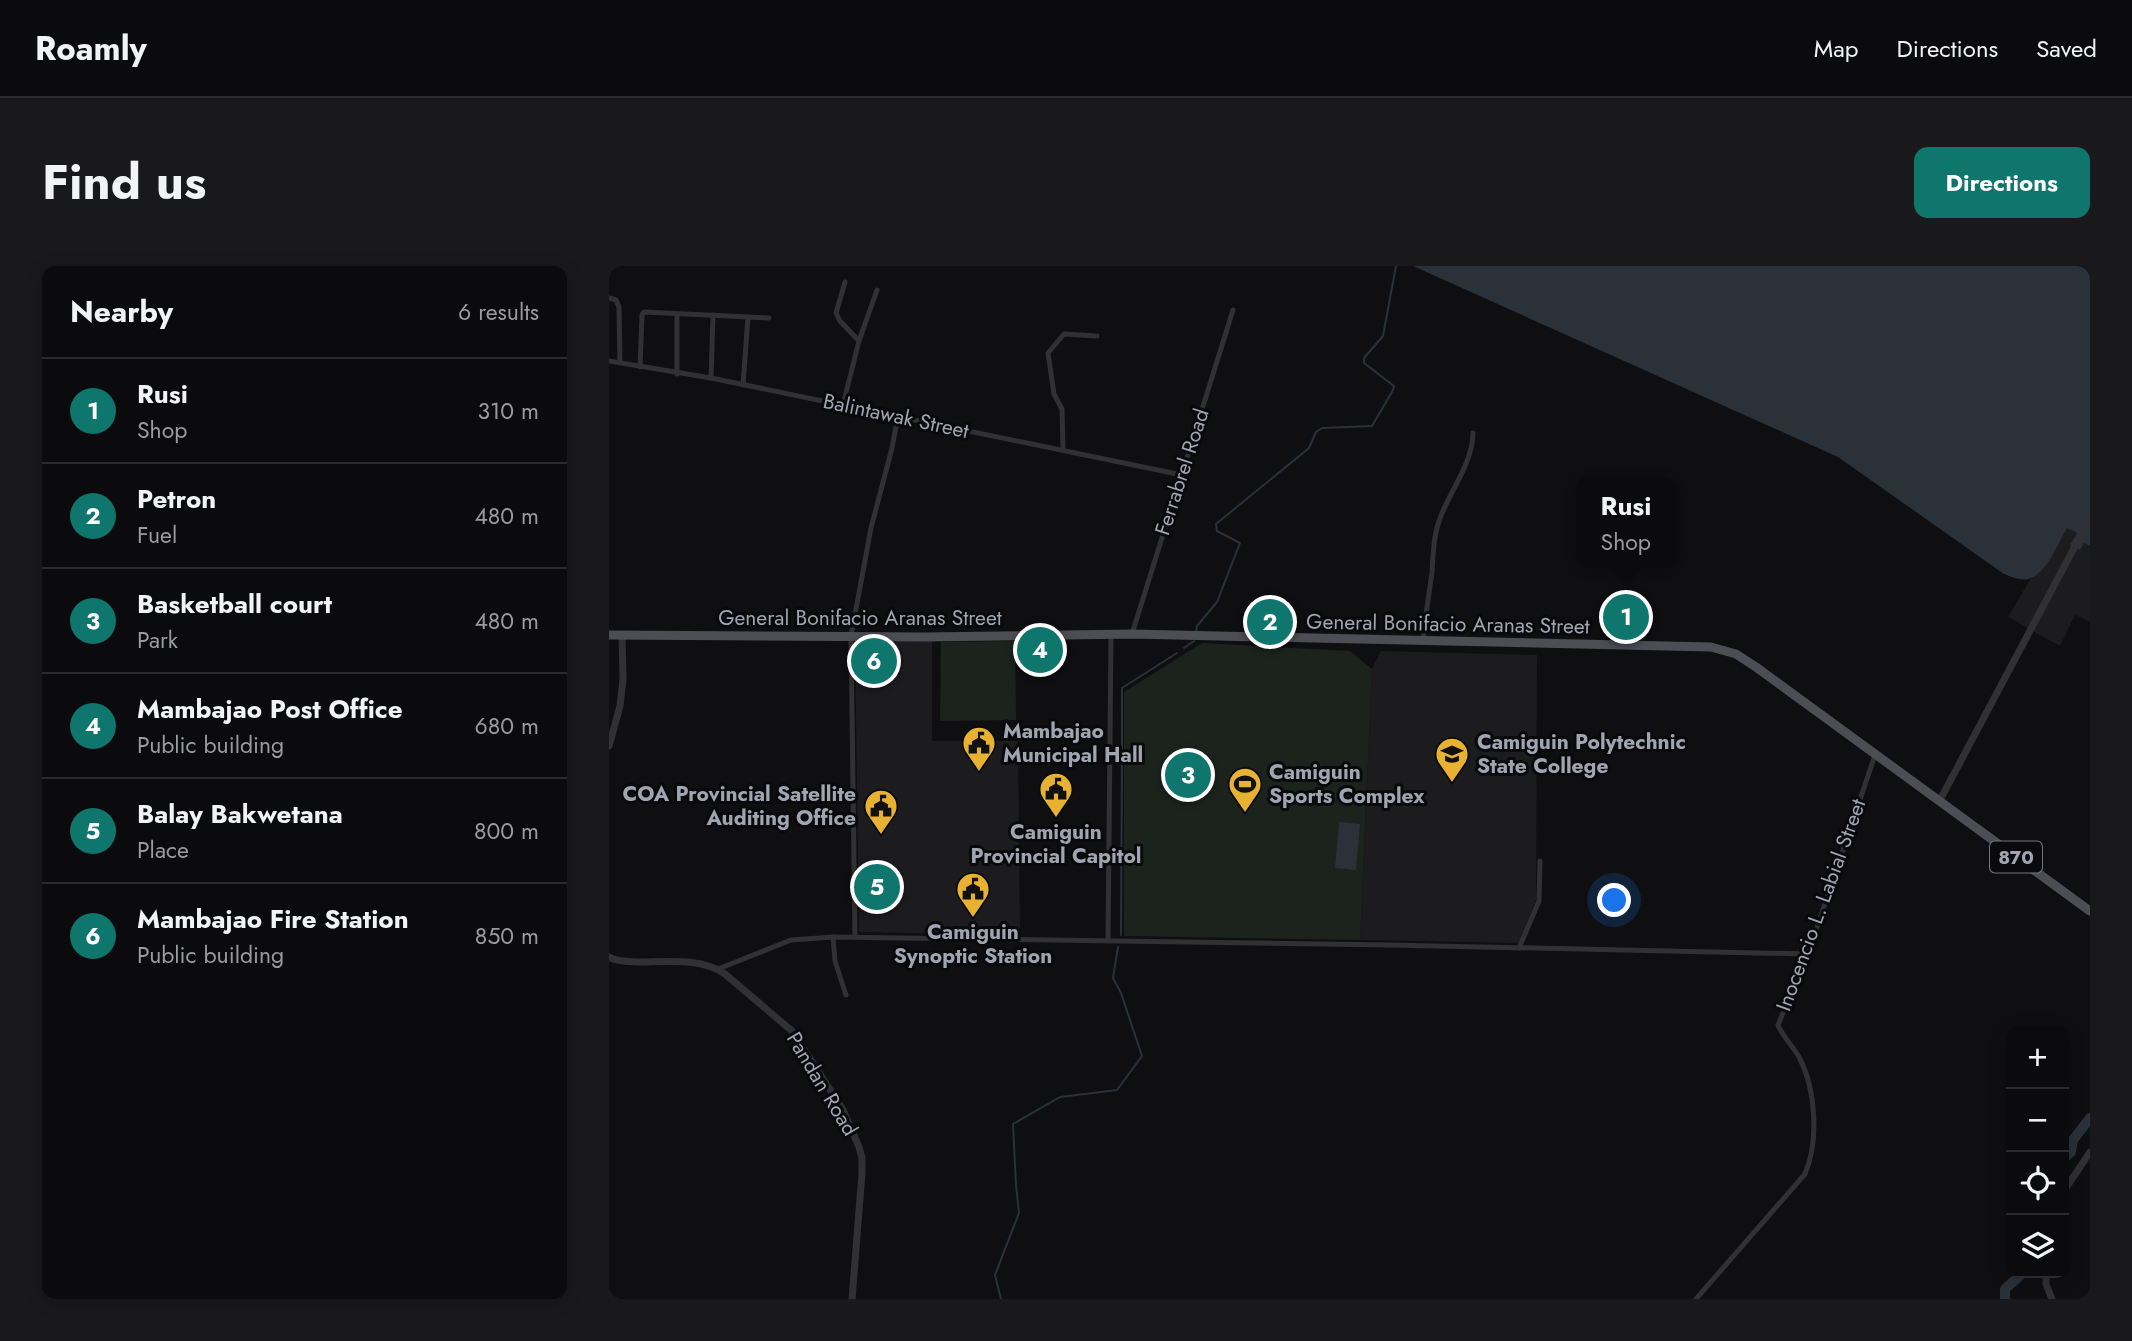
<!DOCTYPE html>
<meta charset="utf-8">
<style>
:root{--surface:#0b0b0d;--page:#19191b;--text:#f1f3f6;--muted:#9a9b9d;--line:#2b2b2e;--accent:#0f766e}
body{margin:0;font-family:Jost,sans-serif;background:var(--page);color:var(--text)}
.controls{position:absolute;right:21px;bottom:21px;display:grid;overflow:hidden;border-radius:14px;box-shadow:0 4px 18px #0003}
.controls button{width:63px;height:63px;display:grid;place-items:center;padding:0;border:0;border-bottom:2px solid var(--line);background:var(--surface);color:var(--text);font:35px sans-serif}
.you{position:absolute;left:1006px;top:635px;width:24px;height:24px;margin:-18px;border:5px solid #fff;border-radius:50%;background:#1a73e8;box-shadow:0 0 0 10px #1a73e833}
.badge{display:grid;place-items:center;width:46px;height:46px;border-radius:50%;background:var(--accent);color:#fff;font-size:23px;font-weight:700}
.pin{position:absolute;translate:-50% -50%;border:4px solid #fff;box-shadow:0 2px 7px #0006}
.popup{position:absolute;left:966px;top:211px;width:102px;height:91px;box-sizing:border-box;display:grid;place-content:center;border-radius:14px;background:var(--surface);filter:drop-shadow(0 2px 5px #0005);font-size:23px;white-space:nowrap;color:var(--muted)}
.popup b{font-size:26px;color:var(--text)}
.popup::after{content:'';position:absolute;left:50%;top:100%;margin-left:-14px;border:14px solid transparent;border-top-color:var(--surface)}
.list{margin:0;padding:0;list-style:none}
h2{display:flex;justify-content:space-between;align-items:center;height:91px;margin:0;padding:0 28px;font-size:30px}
h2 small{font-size:23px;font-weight:400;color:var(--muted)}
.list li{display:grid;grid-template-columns:46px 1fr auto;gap:21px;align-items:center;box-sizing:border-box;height:105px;padding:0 28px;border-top:2px solid var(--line)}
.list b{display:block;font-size:26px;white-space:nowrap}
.list p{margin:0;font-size:23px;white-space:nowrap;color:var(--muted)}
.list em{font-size:23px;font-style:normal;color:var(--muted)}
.icon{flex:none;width:38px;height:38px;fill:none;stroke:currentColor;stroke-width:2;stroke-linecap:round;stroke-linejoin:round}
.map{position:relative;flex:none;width:1481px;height:1033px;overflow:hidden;border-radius:14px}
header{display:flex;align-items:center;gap:42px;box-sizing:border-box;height:98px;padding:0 35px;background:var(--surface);border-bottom:2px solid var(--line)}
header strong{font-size:33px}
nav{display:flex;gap:38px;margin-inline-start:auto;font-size:24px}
.intro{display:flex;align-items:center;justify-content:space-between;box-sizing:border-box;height:168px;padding:0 42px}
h1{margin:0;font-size:49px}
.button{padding:18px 32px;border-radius:14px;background:var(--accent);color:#fff;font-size:24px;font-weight:700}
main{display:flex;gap:42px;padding:0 42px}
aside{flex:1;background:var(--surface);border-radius:14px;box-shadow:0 4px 18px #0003}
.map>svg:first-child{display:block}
.built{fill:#1c1b1e}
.green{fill:#1c231d}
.water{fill:#2a3138}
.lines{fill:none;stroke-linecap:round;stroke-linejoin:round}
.stream{stroke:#2a3138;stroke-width:2}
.river{stroke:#2a3138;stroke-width:10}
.minor{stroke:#313135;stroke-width:5}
.tertiary{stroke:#313135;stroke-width:7}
.primary{stroke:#4d4e54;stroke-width:9}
.labels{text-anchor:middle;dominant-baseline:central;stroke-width:6;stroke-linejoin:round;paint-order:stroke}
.shield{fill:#0a0a0c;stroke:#747680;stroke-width:2}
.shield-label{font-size:19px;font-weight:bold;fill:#a1a5b1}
.street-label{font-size:21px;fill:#a1a5b1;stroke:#0a0a0c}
.poi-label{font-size:21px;font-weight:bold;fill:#a1a5b1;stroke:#0a0a0c;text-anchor:start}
</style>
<header>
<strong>Roamly</strong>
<nav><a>Map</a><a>Directions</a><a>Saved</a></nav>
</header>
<div class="intro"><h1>Find us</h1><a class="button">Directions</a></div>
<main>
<aside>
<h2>Nearby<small>6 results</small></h2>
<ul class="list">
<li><span class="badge">1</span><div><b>Rusi</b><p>Shop</p></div><em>310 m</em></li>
<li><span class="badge">2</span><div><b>Petron</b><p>Fuel</p></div><em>480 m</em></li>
<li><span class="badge">3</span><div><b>Basketball court</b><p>Park</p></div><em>480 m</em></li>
<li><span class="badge">4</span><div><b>Mambajao Post Office</b><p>Public building</p></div><em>680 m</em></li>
<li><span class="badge">5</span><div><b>Balay Bakwetana</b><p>Place</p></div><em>800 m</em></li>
<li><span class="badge">6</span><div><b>Mambajao Fire Station</b><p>Public building</p></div><em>850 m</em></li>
</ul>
</aside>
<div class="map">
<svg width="1481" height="1033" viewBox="0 0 1481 1033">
<rect width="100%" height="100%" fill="#0f0f11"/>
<!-- built -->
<g class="built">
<path d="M1458,261l10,6 -6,12 13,-2 6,3v76l-15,-7 -15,31 -52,-29 23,-39 10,-8 6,-9z"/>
<path d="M246,375h77v100h86l2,194 -161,-3z"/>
<path d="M772,385l156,4 -1,245 -17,43 -159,-3 12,-271z"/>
</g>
<!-- green -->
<g class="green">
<path d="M406,375l1,79 -76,1 1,-79z"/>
<path d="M593,377l148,8 22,18 -12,271 -236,-4v-244z"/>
</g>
<!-- water -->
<g class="water">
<path d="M804,0h677v280l-6,-3 -4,7 -10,-5 7,-12 -10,-5c-9,15 -19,43 -36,50 -9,4 -19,-1 -27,-4l-166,-117z"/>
<path d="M730,556l21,2 -4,46 -21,-2z"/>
</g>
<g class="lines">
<!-- stream -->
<g class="stream">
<path d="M587,366l1,-6 20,-24 23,-59 -23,-12 -1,-7 93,-76 7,-16 6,-4 50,-2 21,-36 1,-4 -30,-23v-5l19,-22 13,-70"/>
<path d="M575,382l10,-7"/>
<path d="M513,483v-61l55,-35"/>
<path d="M512,669l1,-176"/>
<path d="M392,1033l-6,-24 24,-62 -3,-28 -3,-61 47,-27 57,-7 25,-34 -21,-63 -8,-15 5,-31"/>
</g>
<!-- river -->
<g class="river">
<path d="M1455,892l7,-6 2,-12 17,-22"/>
<path d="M1396,1033v-10l18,-16"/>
</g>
<!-- minor -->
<g class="minor">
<path d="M236,16l-9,31 4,8 19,20"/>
<path d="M0,32l7,2 3,7 1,56"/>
<path d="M0,95l102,17 471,97"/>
<path d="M31,101l2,-52 2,-3 125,6"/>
<path d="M68,108v-60"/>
<path d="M102,112l2,-63"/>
<path d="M134,119l5,-68"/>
<path d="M234,139l16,-64 18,-51"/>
<path d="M454,184l-1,-41 -8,-15 -6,-41 16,-19 33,2"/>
<path d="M523,368l101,-324"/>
<path d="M814,376c2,-24 6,-47 9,-70 1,-14 1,-30 5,-44 8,-33 35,-59 36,-95"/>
<path d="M224,671l2,24 11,34"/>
<path d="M246,671l-4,-301 20,-108 21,-80 6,-32"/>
<path d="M499,675l3,-306"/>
<path d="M910,682l20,-47 1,-40"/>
<path d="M109,703l73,-29 42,-3 558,8 417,9"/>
<path d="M1087,1033l109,-125c14,-33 11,-85 -6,-117 -6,-11 -16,-20 -21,-32l30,-71 67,-199"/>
</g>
<!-- tertiary -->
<g class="tertiary">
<path d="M0,480l11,-40 3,-27 -1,-44"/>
<path d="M1331,534l150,-282"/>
<path d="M0,691c9,5 17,4 27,5 29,0 64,-5 89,12l67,57 51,79 16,37 3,11v15l-10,126"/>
<path d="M1455,925l26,-39"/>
<path d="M1437,1007v11l6,15"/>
</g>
<!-- primary -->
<path class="primary" d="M0,369l316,2 207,-3 579,13 25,7 20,13 334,244"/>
</g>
<!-- icons -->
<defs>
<symbol id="civic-pin" viewBox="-11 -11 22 30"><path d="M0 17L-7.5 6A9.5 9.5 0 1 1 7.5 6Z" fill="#e7b131" stroke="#0a0a0c"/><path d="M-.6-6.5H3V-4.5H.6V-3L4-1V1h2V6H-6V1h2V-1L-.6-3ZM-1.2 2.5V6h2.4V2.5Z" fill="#111"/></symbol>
<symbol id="university-pin" viewBox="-11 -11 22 30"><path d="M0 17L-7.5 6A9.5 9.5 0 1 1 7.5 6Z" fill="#e7b131" stroke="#0a0a0c"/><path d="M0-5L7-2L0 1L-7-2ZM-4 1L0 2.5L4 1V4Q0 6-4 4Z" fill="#111"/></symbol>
<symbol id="stadium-pin" viewBox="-11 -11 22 30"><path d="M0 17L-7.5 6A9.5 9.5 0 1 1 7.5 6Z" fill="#e7b131" stroke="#0a0a0c"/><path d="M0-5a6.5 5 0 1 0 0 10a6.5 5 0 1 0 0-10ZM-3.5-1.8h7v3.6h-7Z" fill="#111"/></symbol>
</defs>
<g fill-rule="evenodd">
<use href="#civic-pin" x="351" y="458" width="38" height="52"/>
<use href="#university-pin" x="824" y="469" width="38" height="52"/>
<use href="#stadium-pin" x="617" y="499" width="38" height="52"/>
<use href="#civic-pin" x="428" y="504" width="38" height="52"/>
<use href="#civic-pin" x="253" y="521" width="38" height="52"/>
<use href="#civic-pin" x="345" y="604" width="38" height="52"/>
</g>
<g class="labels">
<!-- shield labels -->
<rect class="shield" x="1381" y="575.5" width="52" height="31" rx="5"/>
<g class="shield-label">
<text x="1407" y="591">870</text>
</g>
<!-- street labels -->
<g class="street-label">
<text transform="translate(287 150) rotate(12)">Balintawak Street</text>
<text transform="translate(573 206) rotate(-72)">Ferrabrel Road</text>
<text x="251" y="352">General Bonifacio Aranas Street</text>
<text transform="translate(839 358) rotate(1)">General Bonifacio Aranas Street</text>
<text transform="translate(1212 639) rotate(-70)">Inocencio L. Labial Street</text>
<text transform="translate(213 818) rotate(59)">Pandan Road</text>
</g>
<!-- poi labels -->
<g class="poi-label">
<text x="394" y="465">Mambajao<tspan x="394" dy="24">Municipal Hall</tspan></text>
<text x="868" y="476">Camiguin Polytechnic<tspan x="868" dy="24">State College</tspan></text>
<text x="660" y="506">Camiguin<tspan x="660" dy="24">Sports Complex</tspan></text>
<text x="247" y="528" text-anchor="end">COA Provincial Satellite<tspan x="247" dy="24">Auditing Office</tspan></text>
<text x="447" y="566" text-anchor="middle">Camiguin<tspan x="447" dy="24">Provincial Capitol</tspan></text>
<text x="364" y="666" text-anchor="middle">Camiguin<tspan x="364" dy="24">Synoptic Station</tspan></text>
</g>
</g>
</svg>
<div class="controls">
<button>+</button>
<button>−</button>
<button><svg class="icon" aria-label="locate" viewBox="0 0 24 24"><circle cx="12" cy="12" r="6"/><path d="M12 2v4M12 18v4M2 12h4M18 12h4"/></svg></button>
<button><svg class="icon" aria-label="layers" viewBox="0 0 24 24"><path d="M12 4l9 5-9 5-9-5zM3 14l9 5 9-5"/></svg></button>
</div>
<div class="you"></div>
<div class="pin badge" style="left:1017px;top:351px">1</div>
<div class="popup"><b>Rusi</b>Shop</div>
<div class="pin badge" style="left:661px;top:356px">2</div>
<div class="pin badge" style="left:579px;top:509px">3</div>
<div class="pin badge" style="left:431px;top:384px">4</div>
<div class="pin badge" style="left:268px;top:621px">5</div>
<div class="pin badge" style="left:265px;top:395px">6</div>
</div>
</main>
